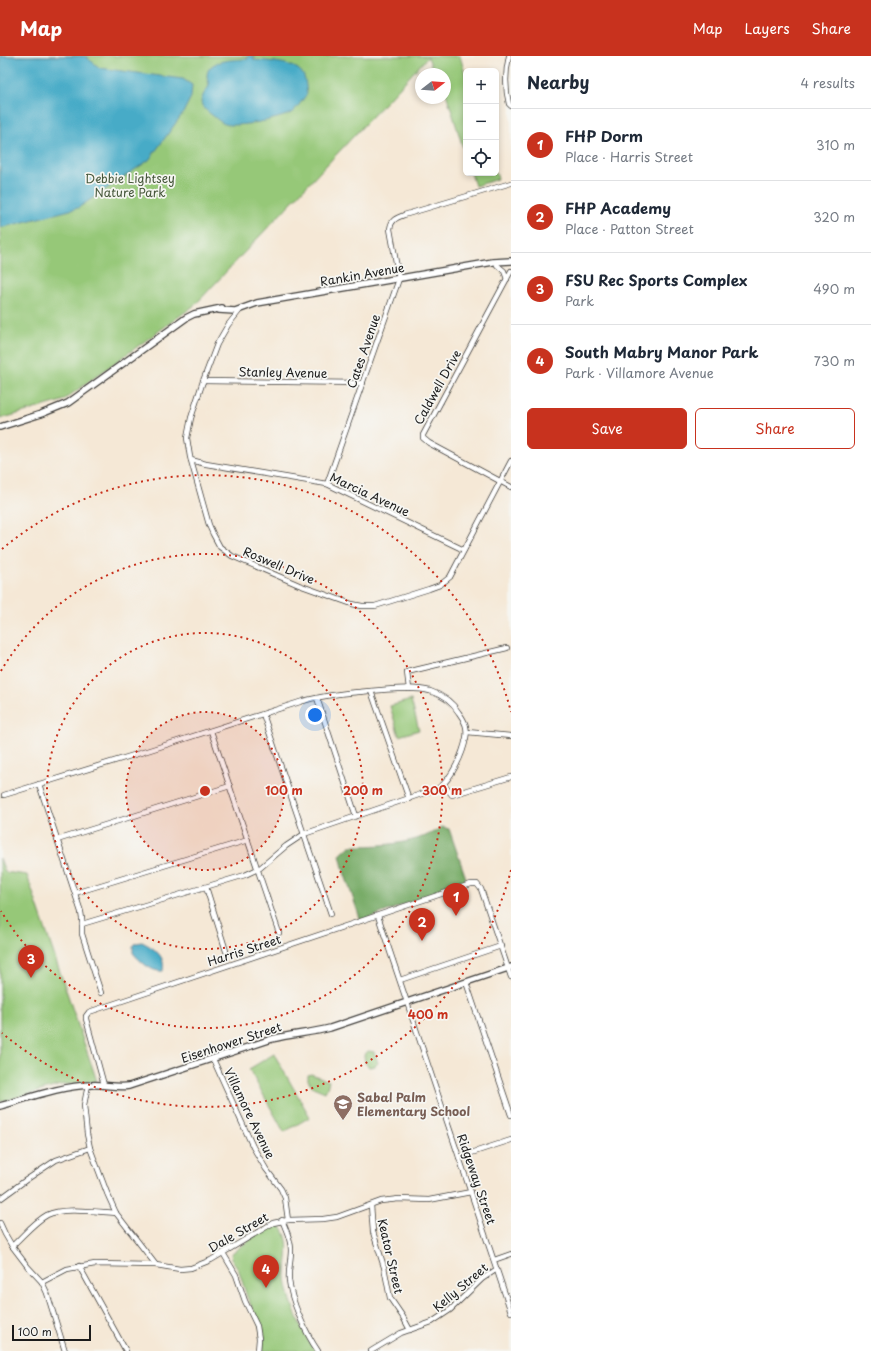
<!DOCTYPE html>
<meta charset="utf-8">
<style>
:root{--surface:#fff;--page:#f6f6f7;--text:#1f2937;--muted:#747a83;--line:#e0e1e3;--accent:#c8321e}
body{margin:0;font-family:"Playpen Sans",sans-serif;background:var(--page);color:var(--text)}
.controls{position:absolute;right:12px;top:12px;display:grid;overflow:hidden;border-radius:6px;box-shadow:0 2px 6px #0003}
.controls button{width:36px;height:36px;display:grid;place-items:center;padding:0;border:0;border-bottom:1px solid var(--line);background:var(--surface);color:var(--text);font:20px sans-serif}
.compass{position:absolute;left:415px;top:12px;width:36px;height:36px;border-radius:50%;background:var(--surface);box-shadow:0 2px 6px #0003;rotate:73deg}
.scale{position:absolute;left:12px;bottom:10px;width:79px;box-sizing:border-box;padding-left:4px;border:2px solid #1c1c1c;border-top:0;font-size:11px;line-height:14px;white-space:nowrap;color:#1c1c1c;-webkit-text-stroke:3px #f6f6f2;paint-order:stroke}
.you{position:absolute;left:315px;top:659px;width:14px;height:14px;margin:-10px;border:3px solid #fff;border-radius:50%;background:#1a73e8;box-shadow:0 0 0 6px #1a73e833}
.badge{display:grid;place-items:center;width:26px;height:26px;border-radius:50%;background:var(--accent);color:#fff;font-size:13px;font-weight:700}
.pin{position:absolute;translate:-50% -33px;filter:drop-shadow(0 1px 2px #0008)}
.pin::after{content:'';position:absolute;top:21px;width:14px;height:12px;background:inherit;clip-path:polygon(0 0,100% 0,50% 100%)}
.list{margin:0;padding:0;list-style:none}
h2{display:flex;justify-content:space-between;align-items:center;height:52px;margin:0;padding:0 16px;font-size:17px}
h2 small{font-size:13px;font-weight:400;color:var(--muted)}
.list li{display:grid;grid-template-columns:26px 1fr auto;gap:12px;align-items:center;box-sizing:border-box;height:72px;padding:0 16px;border-top:1px solid var(--line)}
.list b{display:block;font-size:15px;white-space:nowrap}
.list p{margin:0;font-size:13px;white-space:nowrap;color:var(--muted)}
.list em{font-size:13px;font-style:normal;color:var(--muted)}
.actions{display:flex;gap:8px;padding:12px 16px}
.actions a{flex:1;padding:9px 0;border:1px solid var(--accent);border-radius:6px;text-align:center;font-size:14px;color:var(--accent)}
.actions .main{background:var(--accent);color:#fff}
.icon{flex:none;width:22px;height:22px;fill:none;stroke:currentColor;stroke-width:2;stroke-linecap:round;stroke-linejoin:round}
.map{position:relative;flex:none;width:511px;height:1295px;overflow:hidden}
header{display:flex;align-items:center;gap:24px;box-sizing:border-box;height:56px;padding:0 20px;background:var(--accent);color:#fff}
header strong{font-size:19px}
nav{display:flex;gap:22px;margin-inline-start:auto;font-size:14px}
main{display:flex}
aside{flex:1;background:var(--surface)}
.map>svg:first-child{display:block}
.green{fill:#96c878;stroke:#59724a}
.forest{fill:#78ac68;stroke:#4a6442}
.water{fill:#47abc7;stroke:#326472}
.lines{fill:none;stroke-linecap:round;stroke-linejoin:round}
.minor-casing{stroke:#3d3b38;stroke-width:6}
.tertiary-casing{stroke:#3d3b38;stroke-width:8}
.minor{stroke:#fff;stroke-width:4.5}
.tertiary{stroke:#fff;stroke-width:5.5}
.ring{fill:none;stroke:#c8321e;stroke-width:2;stroke-dasharray:2 4}
.labels{text-anchor:middle;dominant-baseline:central;stroke-width:3.5;stroke-linejoin:round;paint-order:stroke}
.park-label{font-size:12px;fill:#47583c;stroke:#f6f6f2}
.street-label{font-size:12px;fill:#1c1c1c;stroke:#f6f6f2}
.education-label{font-size:12px;font-weight:bold;fill:#785e54;stroke:#f6f6f2;text-anchor:start}
.centre{fill:#c8321e;stroke:#f6f6f2;stroke-width:2}
.ring-label{font-size:12px;text-anchor:middle;font-weight:bold;fill:#c8321e;stroke:#f6f6f2;stroke-width:3.5;stroke-linejoin:round;paint-order:stroke}
</style>
<header>
<strong>Map</strong>
<nav><a>Map</a><a>Layers</a><a>Share</a></nav>
</header>
<main>
<div class="map">
<svg width="511" height="1295" viewBox="0 0 511 1295">
<rect width="100%" height="100%" fill="#f6f6f2"/>
<filter id="ink" filterUnits="userSpaceOnUse"><feTurbulence type="fractalNoise" baseFrequency=".025" numOctaves="2"/><feDisplacementMap in="SourceGraphic" scale="8" xChannelSelector="R" yChannelSelector="G"/><feConvolveMatrix kernelMatrix="1 2 1 2 8 2 1 2 1" color-interpolation-filters="sRGB"/></filter>
<filter id="wash" filterUnits="userSpaceOnUse"><feTurbulence type="fractalNoise" baseFrequency=".012" numOctaves="4" result="noise"/><feDisplacementMap in="SourceGraphic" scale="16" xChannelSelector="R" yChannelSelector="G"/><feGaussianBlur stdDeviation="0.9" result="paint"/><feColorMatrix in="noise" values="0 0 0 0 0 0 0 0 0 0 0 0 0 0 0 0 0 1.4 0 .05"/><feComposite in="paint" operator="in"/></filter>
<g filter="url(#wash)">
<rect width="100%" height="100%" fill="#f5e8d6"/>
<!-- green -->
<g class="green">
<path d="M0,0h460l6,21v80l-21,-67v-16h-11l-6,-17 -233,248 -133,96 -62,18z"/>
<path d="M496,116l2,7 -23,7 -4,-13z"/>
<path d="M411,644l8,30 -20,6 -9,-30z"/>
<path d="M0,802l5,14 22,3 70,206 -36,4 -61,17z"/>
<path d="M368,995l6,1 4,11 -3,3 -6,1 -4,-4 -1,-8z"/>
<path d="M274,998l36,63 -26,15 -35,-63z"/>
<path d="M311,1018l18,7 -2,7 -2,4 -12,-5 -5,-7v-5z"/>
<path d="M275,1168h3c16,15 7,34 8,53 1,20 17,59 30,74h-53l-2,-25 -14,-29 -8,-26 -8,-12 1,-6 27,-20z"/>
</g>
<!-- forest -->
<path class="forest" d="M442,771l7,2 18,52 -106,40 -17,-49 -4,-17 10,-9c24,0 52,-1 75,-10 6,-2 11,-6 17,-9z"/>
<!-- water -->
<g class="water">
<path d="M0,0h85l15,12 83,11 9,6 -1,12 -8,16 -34,47 -71,48 -78,20z"/>
<path d="M248,0h6v4c12,1 41,2 48,13 4,5 4,15 5,21 -5,6 -10,15 -16,19 -11,6 -55,15 -66,11 -4,-1 -9,-6 -13,-9 -15,-11 -13,-14 -3,-29 0,-4 -2,-6 -2,-9 -1,-19 29,-17 41,-18z"/>
<path d="M142,886c12,6 24,14 21,29 -11,2 -23,-10 -30,-18v-7l3,-3z"/>
</g>
</g>
<g filter="url(#ink)">
<g class="lines">
<defs>
<g id="minor">
<path d="M509,0c-4,17 -4,32 0,48l2,2"/>
<path d="M497,209l7,6 3,8"/>
<path d="M511,215l-88,164v3l6,5 82,44"/>
<path d="M240,254l-12,15 -11,19 -14,37 -12,37 -4,20 3,19 19,68 4,9 7,13 12,9 67,29 53,19 10,2h13l54,-17 11,-4 10,-8 61,-116"/>
<path d="M203,325l160,2"/>
<path d="M191,404l15,4 121,20 137,66"/>
<path d="M327,428l72,-205 -9,-50c1,-9 6,-11 14,-14l107,-32"/>
<path d="M409,633l-2,-17 100,-24"/>
<path d="M371,635l38,108"/>
<path d="M317,642l39,118"/>
<path d="M263,658l68,200"/>
<path d="M211,675l68,202"/>
<path d="M467,676l44,4"/>
<path d="M39,728l42,128 1,7v15l19,59"/>
<path d="M444,729l8,10 59,-18"/>
<path d="M4,739l146,-45 153,-49c26,-7 52,-9 79,-11 15,-1 33,-3 48,1 12,4 23,12 29,22 6,8 9,15 7,25 -3,16 -14,40 -27,50l-135,46 -18,12 -26,22 -15,7 -163,49"/>
<path d="M57,784l173,-54"/>
<path d="M206,831l20,64"/>
<path d="M75,837l173,-53"/>
<path d="M378,860l133,396"/>
<path d="M400,924l101,-34"/>
<path d="M466,926l45,133"/>
<path d="M213,1003l40,88 13,22 15,20 4,9 3,22"/>
<path d="M88,1029l-4,20 3,29 3,14 17,45 9,20 40,52"/>
<path d="M104,1029l-18,-66v-3l3,-4 382,-128h6l4,5 30,88"/>
<path d="M459,1101l52,-17"/>
<path d="M0,1143l26,-19 30,-20 34,-12"/>
<path d="M371,1149l2,27 11,35 6,31 13,19 7,13"/>
<path d="M282,1164c4,10 9,19 9,30 0,10 -3,20 -2,30 2,21 17,54 29,71"/>
<path d="M0,1167l5,11 7,12 16,21 14,15 5,11 18,58"/>
<path d="M12,1190c11,-10 22,-24 35,-31 16,-8 50,-3 69,-2"/>
<path d="M223,1197l13,22 9,26 12,25 2,13 -1,12"/>
<path d="M494,1204l17,-6"/>
<path d="M79,1210l47,85"/>
<path d="M42,1226l25,-13 28,-5 61,1 24,4 11,-1 20,-8 62,-37 15,-3 35,-1 14,-2 44,-16 18,-2 30,1 42,-8"/>
<path d="M371,1295l30,-18 31,-11 18,-12 32,-31 15,-10"/>
</g>
<g id="tertiary">
<path d="M219,254l16,1 22,-8 236,-41 18,-1"/>
<path d="M0,371l41,-13 27,-11 118,-85 8,-4 28,-6"/>
<path d="M0,1050c29,-8 60,-20 91,-21 13,-1 25,3 38,1l143,-47c19,-5 39,-6 58,-11l181,-61"/>
</g>
</defs>
<!-- minor casing -->
<use href="#minor" class="minor-casing"/>
<!-- tertiary casing -->
<use href="#tertiary" class="tertiary-casing"/>
<!-- minor -->
<use href="#minor" class="minor"/>
<!-- tertiary -->
<use href="#tertiary" class="tertiary"/>
</g>
</g>
<!-- distance rings -->
<circle cx="205" cy="735" r="79" fill="#c8321e" fill-opacity=".12"/>
<g class="ring">
<circle cx="205" cy="735" r="79"/>
<circle cx="205" cy="735" r="158"/>
<path d="M1 615A237 237 0 1 1 1 855"/>
<path d="M511 814A316 316 0 0 1 2 977M2 493A316 316 0 0 1 511 656"/>
</g>
<!-- icons -->
<defs>
<symbol id="school-pin" viewBox="-11 -11 22 30"><path d="M0 17L-7.5 6A9.5 9.5 0 1 1 7.5 6Z" fill="#8d6e63" stroke="#f6f6f2"/><path d="M0-5L7-2L0 1L-7-2ZM-4 1L0 2.5L4 1V4Q0 6-4 4Z" fill="#fff"/></symbol>
</defs>
<g fill-rule="evenodd">
<use href="#school-pin" x="332" y="1037" width="22" height="30"/>
</g>
<g class="labels">
<!-- park labels -->
<g class="park-label">
<text x="130" y="122">Debbie Lightsey<tspan x="130" dy="14">Nature Park</tspan></text>
</g>
<!-- street labels -->
<g class="street-label">
<text transform="translate(362 218) rotate(-10)">Rankin Avenue</text>
<text transform="translate(363 295) rotate(-71)">Cates Avenue</text>
<text transform="translate(283 316) rotate(1)">Stanley Avenue</text>
<text transform="translate(437 331) rotate(-61)">Caldwell Drive</text>
<text transform="translate(370 438) rotate(25)">Marcia Avenue</text>
<text transform="translate(279 509) rotate(23)">Roswell Drive</text>
<text transform="translate(244 894) rotate(-18)">Harris Street</text>
<text transform="translate(231 986) rotate(-18)">Eisenhower Street</text>
<text transform="translate(250 1057) rotate(64)">Villamore Avenue</text>
<text transform="translate(477 1123) rotate(71)">Ridgeway Street</text>
<text transform="translate(238 1176) rotate(-30)">Dale Street</text>
<text transform="translate(391 1200) rotate(77)">Keator Street</text>
<text transform="translate(460 1231) rotate(-40)">Kelly Street</text>
</g>
<!-- education labels -->
<g class="education-label">
<text x="357" y="1041">Sabal Palm<tspan x="357" dy="14">Elementary School</tspan></text>
</g>
</g>
<circle cx="205" cy="735" r="6" class="centre"/>
<g class="ring-label">
<text x="284" y="739">100 m</text>
<text x="363" y="739">200 m</text>
<text x="442" y="739">300 m</text>
<text x="428" y="963">400 m</text>
</g>
</svg>
<div class="controls">
<button>+</button>
<button>−</button>
<button><svg class="icon" aria-label="locate" viewBox="0 0 24 24"><circle cx="12" cy="12" r="6"/><path d="M12 2v4M12 18v4M2 12h4M18 12h4"/></svg></button>
</div>
<svg class="compass" viewBox="-18 -18 36 36"><path d="M0-13l5 13h-10z" fill="#e53935"/><path d="M0 13l5-13h-10z" fill="#747a83"/></svg>
<div class="scale">100 m</div>
<div class="you"></div>
<div class="pin badge" style="left:456px;top:860px">1</div>
<div class="pin badge" style="left:422px;top:885px">2</div>
<div class="pin badge" style="left:31px;top:922px">3</div>
<div class="pin badge" style="left:266px;top:1232px">4</div>
</div>
<aside>
<h2>Nearby<small>4 results</small></h2>
<ul class="list">
<li><span class="badge">1</span><div><b>FHP Dorm</b><p>Place · Harris Street</p></div><em>310 m</em></li>
<li><span class="badge">2</span><div><b>FHP Academy</b><p>Place · Patton Street</p></div><em>320 m</em></li>
<li><span class="badge">3</span><div><b>FSU Rec Sports Complex</b><p>Park</p></div><em>490 m</em></li>
<li><span class="badge">4</span><div><b>South Mabry Manor Park</b><p>Park · Villamore Avenue</p></div><em>730 m</em></li>
</ul>
<div class="actions"><a class="main">Save</a><a>Share</a></div>
</aside>
</main>
